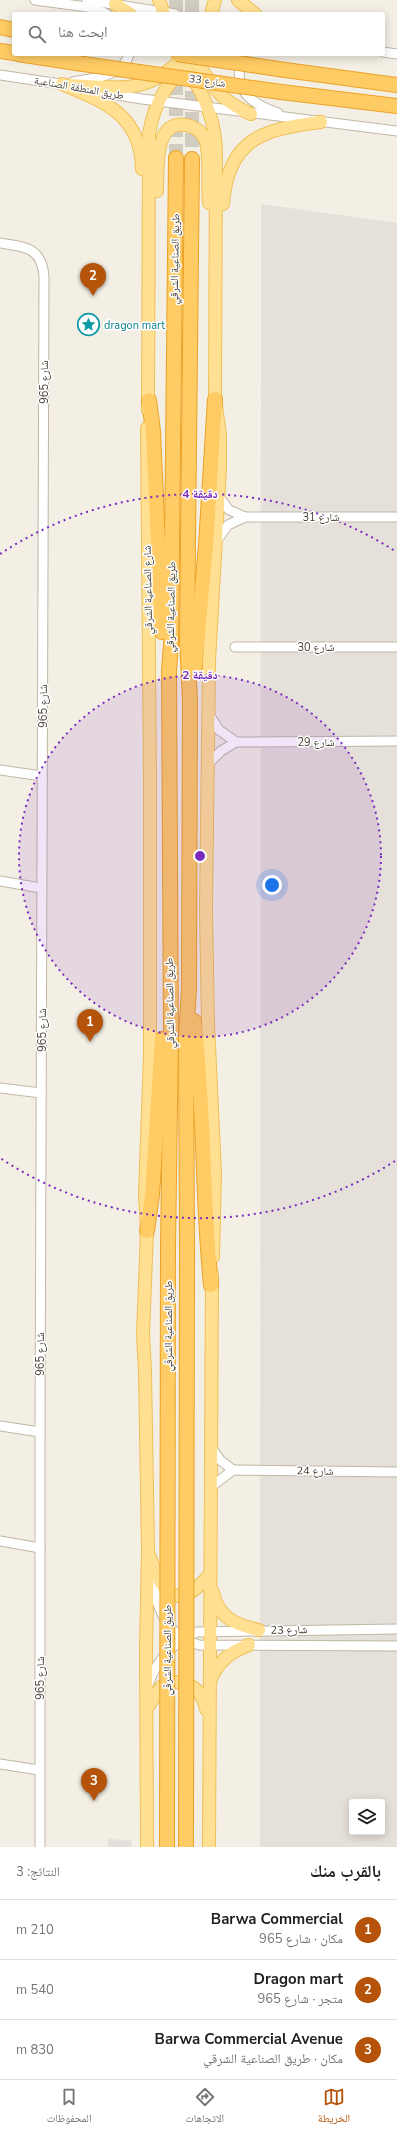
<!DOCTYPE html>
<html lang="ar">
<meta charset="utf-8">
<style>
:root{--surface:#fff;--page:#f6f6f6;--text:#202124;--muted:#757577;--line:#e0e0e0;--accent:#b45309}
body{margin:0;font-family:"Nunito Sans","Noto Naskh Arabic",sans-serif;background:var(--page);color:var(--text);direction:rtl}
.controls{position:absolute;right:12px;bottom:12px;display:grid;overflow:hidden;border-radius:4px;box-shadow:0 2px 10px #0003}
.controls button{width:36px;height:36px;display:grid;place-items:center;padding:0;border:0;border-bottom:1px solid var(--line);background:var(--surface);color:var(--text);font:20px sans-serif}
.you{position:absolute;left:272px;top:885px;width:14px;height:14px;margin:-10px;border:3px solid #fff;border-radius:50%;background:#1a73e8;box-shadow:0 0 0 6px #1a73e833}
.badge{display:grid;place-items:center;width:26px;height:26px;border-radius:50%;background:var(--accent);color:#fff;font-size:13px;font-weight:700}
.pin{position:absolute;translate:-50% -33px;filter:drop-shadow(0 1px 2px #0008)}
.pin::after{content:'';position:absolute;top:21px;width:14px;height:12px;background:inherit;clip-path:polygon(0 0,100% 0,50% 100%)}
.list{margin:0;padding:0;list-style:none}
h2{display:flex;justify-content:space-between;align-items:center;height:52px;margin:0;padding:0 16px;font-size:17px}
h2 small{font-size:13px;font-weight:400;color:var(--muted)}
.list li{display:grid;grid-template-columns:26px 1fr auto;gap:12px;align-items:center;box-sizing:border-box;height:60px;padding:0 16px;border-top:1px solid var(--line)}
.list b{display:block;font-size:15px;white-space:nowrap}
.list p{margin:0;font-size:13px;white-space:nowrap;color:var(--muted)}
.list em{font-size:13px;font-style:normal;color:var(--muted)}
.icon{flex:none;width:22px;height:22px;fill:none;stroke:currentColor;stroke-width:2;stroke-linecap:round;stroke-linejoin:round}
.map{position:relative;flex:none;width:397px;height:1847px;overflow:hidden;direction:ltr}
.search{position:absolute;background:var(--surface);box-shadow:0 2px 10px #0003;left:12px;right:12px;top:12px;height:44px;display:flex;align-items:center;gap:10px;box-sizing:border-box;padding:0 14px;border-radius:4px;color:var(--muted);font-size:15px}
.sheet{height:232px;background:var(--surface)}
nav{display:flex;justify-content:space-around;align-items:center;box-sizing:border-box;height:56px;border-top:1px solid var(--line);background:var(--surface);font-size:11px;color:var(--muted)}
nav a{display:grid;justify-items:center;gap:2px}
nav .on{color:var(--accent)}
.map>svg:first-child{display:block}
.industrial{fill:#e5e0d9;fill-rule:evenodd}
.parking{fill:#e4e1dd}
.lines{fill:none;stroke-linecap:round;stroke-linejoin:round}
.highway-tunnel{stroke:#d1ccc1;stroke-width:14;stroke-dasharray:14 7;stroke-linecap:butt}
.minor-casing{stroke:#c0b7a6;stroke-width:11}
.major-casing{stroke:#eec058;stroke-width:14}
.highway-casing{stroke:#eba227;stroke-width:16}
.minor{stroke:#fff;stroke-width:9}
.major{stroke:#ffe092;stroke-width:12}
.highway{stroke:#ffcb64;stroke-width:14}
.highway-bridge-casing{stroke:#eba227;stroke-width:16;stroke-linecap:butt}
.highway-bridge{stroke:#ffcb64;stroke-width:14}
.ring{fill:none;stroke:#7b2cbf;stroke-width:2;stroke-dasharray:2 4}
.labels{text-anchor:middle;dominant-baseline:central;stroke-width:3;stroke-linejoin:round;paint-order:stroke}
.street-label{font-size:11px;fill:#463f33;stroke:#fff}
.culture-label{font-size:11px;fill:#0d838f;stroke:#fff;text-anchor:start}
.centre{fill:#7b2cbf;stroke:#fff;stroke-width:2}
.ring-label{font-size:12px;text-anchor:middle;font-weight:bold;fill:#7b2cbf;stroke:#fff;stroke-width:3;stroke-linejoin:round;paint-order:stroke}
</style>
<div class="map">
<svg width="397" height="1847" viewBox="0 0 397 1847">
<rect width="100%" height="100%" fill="#f4efe4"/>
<!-- industrial -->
<path class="industrial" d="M261,204l136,19v1624h-137zM352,1802h30v30h-30z"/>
<!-- parking -->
<path class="parking" d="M108,1839l23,1 1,7h-24z"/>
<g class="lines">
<!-- highway-tunnel -->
<g class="highway-tunnel">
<path d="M192,0v14"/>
<path d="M176,14v-14"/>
<path d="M192,70v89"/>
<path d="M176,158v-92"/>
</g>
<defs>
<g id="minor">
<path d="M35,0l59,8 13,6"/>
<path d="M87,0l88,14"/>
<path d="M383,52l14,2"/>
<path d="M243,54c-12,34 5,49 35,59"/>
<path d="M0,75l67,10"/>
<path d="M73,82c20,-4 50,-5 56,-28"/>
<path d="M93,91l49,8 255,32"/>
<path d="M0,243c25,4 42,4 44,34l-4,1155v415"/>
<path d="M219,497l10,13 16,7"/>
<path d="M217,540l11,-15 17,-8h152"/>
<path d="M235,647h162"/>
<path d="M208,713l11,17 17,12"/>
<path d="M209,763l12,-12 15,-9 161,-1"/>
<path d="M0,770l42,6"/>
<path d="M0,881l41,7"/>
<path d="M0,1088l41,5"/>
<path d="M0,1426l40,6"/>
<path d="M211,1447l9,13 13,10"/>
<path d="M211,1487l22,-17 164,2"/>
<path d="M0,1541l40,7"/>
<path d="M151,1573c5,32 13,62 48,72l198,1"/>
<path d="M148,1685c8,-24 26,-44 49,-53l200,-3"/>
<path d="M0,1764l39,6"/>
</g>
<g id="major">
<path d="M159,0l5,14"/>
<path d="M238,0l17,14"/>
<path d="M115,4l16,10"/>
<path d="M211,14l4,-14"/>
<path d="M191,54c21,29 25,45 60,60"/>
<path d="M190,74c17,25 26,51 26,81l-1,244 5,36v33l-11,193 -3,249 2,114 7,149 -2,84"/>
<path d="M62,84c43,18 79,31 80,85"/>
<path d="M71,85c51,3 76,10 115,-30"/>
<path d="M157,191c1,-21 -4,-71 29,-66 8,1 16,7 19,14 6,15 2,47 4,64"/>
<path d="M223,204c5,-66 41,-75 98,-82"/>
<path d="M148,410l1,-276c6,-38 22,-55 50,-80"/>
<path d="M147,428l3,353v275l-5,138 2,37 -4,104 2,36 3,179 -2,99 1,198"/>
<path d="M150,1557c12,39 29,55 59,18"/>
<path d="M213,1592c5,26 23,33 46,38"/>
<path d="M210,1682c6,-19 21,-31 39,-37"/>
<path d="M147,1708l14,-21c20,-12 41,0 45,22"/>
<path d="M209,1847l3,-572"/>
</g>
<g id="highway">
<path d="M0,27l14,3"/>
<path d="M0,51l14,2"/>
<path d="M18,54l65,10"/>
<path d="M285,70l112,15"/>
<path d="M281,92l116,14"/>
<path d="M149,400l4,31 9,201"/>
<path d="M195,666l11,-121 9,-146"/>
<path d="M194,1021c11,87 8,176 17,264"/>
<path d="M147,1231l5,-36 10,-156"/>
<path d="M187,1245l-1,-208 3,-48 1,-287 -3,-63 5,-480"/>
<path d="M168,1247l3,-210 -2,-367 2,-25 5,-487"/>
</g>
</defs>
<!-- minor casing -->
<use href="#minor" class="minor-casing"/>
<!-- major casing -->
<use href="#major" class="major-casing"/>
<!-- highway casing -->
<use href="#highway" class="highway-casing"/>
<!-- minor -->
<use href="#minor" class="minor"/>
<!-- major -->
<use href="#major" class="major"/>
<!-- highway -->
<use href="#highway" class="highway"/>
<defs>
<g id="highway-bridge">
<path d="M177,54l108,16"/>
<path d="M83,64l198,28"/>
<path d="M167,1847l1,-600"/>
<path d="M186,1847l1,-602"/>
</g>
</defs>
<!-- highway-bridge casing -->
<use href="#highway-bridge" class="highway-bridge-casing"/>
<!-- highway-bridge -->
<use href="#highway-bridge" class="highway-bridge"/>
</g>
<!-- distance rings -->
<circle cx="200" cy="856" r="181" fill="#7b2cbf" fill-opacity=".12"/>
<g class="ring">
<circle cx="200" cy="856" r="181"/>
<path d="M395 1161A362 362 0 0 1 0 1158M0 554A362 362 0 0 1 395 551"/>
</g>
<!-- icons -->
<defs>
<symbol id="sight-ring" viewBox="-11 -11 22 22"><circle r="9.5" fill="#fff" stroke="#0f9aa8" stroke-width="1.5"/><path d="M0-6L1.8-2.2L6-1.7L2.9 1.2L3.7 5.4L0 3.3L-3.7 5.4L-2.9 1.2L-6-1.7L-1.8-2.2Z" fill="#0f9aa8"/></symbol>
</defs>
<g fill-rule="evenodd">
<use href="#sight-ring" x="76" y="312" width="25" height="25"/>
</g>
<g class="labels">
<!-- street labels -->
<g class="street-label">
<text transform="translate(207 81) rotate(8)">شارع 33</text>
<text transform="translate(79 88) rotate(10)">طريق المنطقة الصناعية</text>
<text transform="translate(175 259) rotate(-89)">طريق الصناعية الشرقي</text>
<text transform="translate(44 382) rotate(-90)">شارع 965</text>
<text x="321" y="517">شارع 31</text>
<text transform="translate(148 590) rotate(-91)">شارع الصناعية الشرقي</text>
<text transform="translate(171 607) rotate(-89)">طريق الصناعية الشرقي</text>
<text x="316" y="647">شارع 30</text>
<text transform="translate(43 706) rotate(-90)">شارع 965</text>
<text x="316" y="742">شارع 29</text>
<text transform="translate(170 1003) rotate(-91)">طريق الصناعية الشرقي</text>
<text transform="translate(42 1030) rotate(-90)">شارع 965</text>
<text transform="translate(168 1326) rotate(-90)">طريق الصناعية الشرقي</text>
<text transform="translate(40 1354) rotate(-90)">شارع 965</text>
<text transform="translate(315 1471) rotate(1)">شارع 24</text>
<text transform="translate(289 1630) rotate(-1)">شارع 23</text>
<text transform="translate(167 1650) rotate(-90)">طريق الصناعية الشرقي</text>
<text transform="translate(40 1678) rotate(-90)">شارع 965</text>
</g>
<!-- culture labels -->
<g class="culture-label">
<text x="104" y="325">dragon mart</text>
</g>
</g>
<circle cx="200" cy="856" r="6" class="centre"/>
<g class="ring-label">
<text x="200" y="498">4 دقيقة</text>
<text x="200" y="679">2 دقيقة</text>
</g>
</svg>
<div class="controls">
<button><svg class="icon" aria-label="layers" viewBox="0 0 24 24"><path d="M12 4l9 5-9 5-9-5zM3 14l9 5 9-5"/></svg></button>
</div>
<div class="you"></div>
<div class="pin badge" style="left:90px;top:1042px">1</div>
<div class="pin badge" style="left:93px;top:296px">2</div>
<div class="pin badge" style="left:94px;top:1801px">3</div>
<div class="search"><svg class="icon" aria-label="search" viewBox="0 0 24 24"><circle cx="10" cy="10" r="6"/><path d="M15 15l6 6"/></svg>ابحث هنا</div>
</div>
<section class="sheet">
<h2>بالقرب منك<small>النتائج: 3</small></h2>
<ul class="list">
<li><span class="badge">1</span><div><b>Barwa Commercial</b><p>مكان · شارع 965</p></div><em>210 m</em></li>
<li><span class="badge">2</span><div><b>Dragon mart</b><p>متجر · شارع 965</p></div><em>540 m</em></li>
<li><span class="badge">3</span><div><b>Barwa Commercial Avenue</b><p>مكان · طريق الصناعية الشرقي</p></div><em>830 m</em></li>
</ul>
</section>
<nav>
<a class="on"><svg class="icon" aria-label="map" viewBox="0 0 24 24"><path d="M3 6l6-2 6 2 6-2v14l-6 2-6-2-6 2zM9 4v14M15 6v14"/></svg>الخريطة</a>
<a><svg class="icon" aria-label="directions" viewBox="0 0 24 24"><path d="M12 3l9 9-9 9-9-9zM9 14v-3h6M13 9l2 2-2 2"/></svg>الاتجاهات</a>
<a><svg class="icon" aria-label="saved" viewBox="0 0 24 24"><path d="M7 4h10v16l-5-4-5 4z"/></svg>المحفوظات</a>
</nav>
